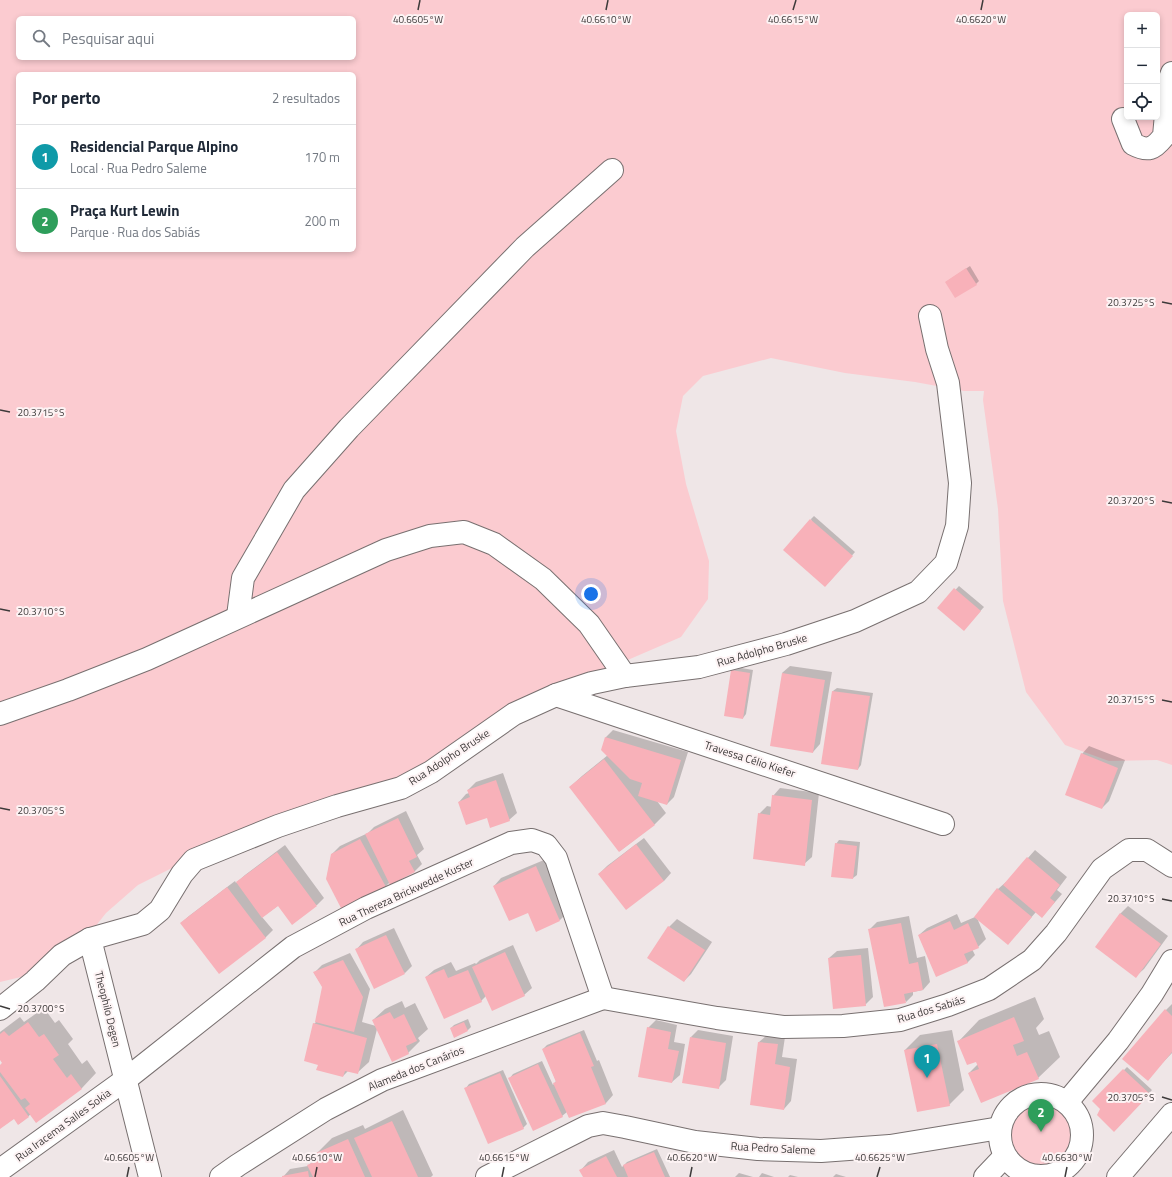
<!DOCTYPE html>
<html lang="pt">
<meta charset="utf-8">
<style>
:root{--surface:#fff;--page:#f6f6f7;--text:#1f2937;--muted:#747a83;--line:#e0e1e3;--accent:#1a73e8}
body{margin:0;font-family:"Titillium Web",sans-serif;background:var(--page);color:var(--text)}
.controls{position:absolute;right:12px;top:12px;display:grid;overflow:hidden;border-radius:6px;box-shadow:0 2px 6px #0003}
.controls button{width:36px;height:36px;display:grid;place-items:center;padding:0;border:0;border-bottom:1px solid var(--line);background:var(--surface);color:var(--text);font:20px sans-serif}
.you{position:absolute;left:591px;top:594px;width:14px;height:14px;margin:-10px;border:3px solid #fff;border-radius:50%;background:#1a73e8;box-shadow:0 0 0 6px #1a73e833}
.badge{display:grid;place-items:center;width:26px;height:26px;border-radius:50%;background:var(--accent);color:#fff;font-size:13px;font-weight:700}
.pin{position:absolute;translate:-50% -33px;filter:drop-shadow(0 1px 2px #0008)}
.pin::after{content:'';position:absolute;top:21px;width:14px;height:12px;background:inherit;clip-path:polygon(0 0,100% 0,50% 100%)}
.list{margin:0;padding:0;list-style:none}
h2{display:flex;justify-content:space-between;align-items:center;height:52px;margin:0;padding:0 16px;font-size:17px}
h2 small{font-size:13px;font-weight:400;color:var(--muted)}
.list li{display:grid;grid-template-columns:26px 1fr auto;gap:12px;align-items:center;box-sizing:border-box;height:64px;padding:0 16px;border-top:1px solid var(--line)}
.list b{display:block;font-size:15px;white-space:nowrap}
.list p{margin:0;font-size:13px;white-space:nowrap;color:var(--muted)}
.list em{font-size:13px;font-style:normal;color:var(--muted)}
.icon{flex:none;width:22px;height:22px;fill:none;stroke:currentColor;stroke-width:2;stroke-linecap:round;stroke-linejoin:round}
.map{position:relative;flex:none;width:1172px;height:1177px;overflow:hidden}
.search{position:absolute;background:var(--surface);box-shadow:0 2px 6px #0003;left:16px;top:16px;width:340px;height:44px;display:flex;align-items:center;gap:10px;box-sizing:border-box;padding:0 14px;border-radius:6px;color:var(--muted);font-size:15px}
.panel{position:absolute;background:var(--surface);box-shadow:0 2px 6px #0003;left:16px;top:72px;width:340px;height:180px;border-radius:6px}
.map>svg:first-child{display:block}
.green{fill:#fbcbd0;fill-rule:evenodd}
.shadow{fill:#0003}
.building{fill:#f8b1b9}
.lines{fill:none;stroke-linecap:round;stroke-linejoin:round}
.minor-casing{stroke:#787070;stroke-width:24}
.major-casing{stroke:#787070;stroke-width:24}
.minor{stroke:#fff;stroke-width:22}
.major{stroke:#fff;stroke-width:22}
.ticks{fill:none;stroke:#3d3a3a;stroke-width:1.5}
.labels{text-anchor:middle;dominant-baseline:central;stroke-width:4;stroke-linejoin:round;paint-order:stroke}
.street-label{font-size:11px;fill:#3d3a3a;stroke:#fdf3f4}
.ticks-label{font-size:10px;text-anchor:middle;fill:#3d3a3a;stroke:#fdf3f4;stroke-width:4;stroke-linejoin:round;paint-order:stroke}
</style>
<div class="map">
<svg width="1172" height="1177" viewBox="0 0 1172 1177">
<rect width="100%" height="100%" fill="#efe6e7"/>
<!-- green -->
<g class="green">
<path d="M0,0h1172v765l-15,-5 -48,1 -44,-16 -39,-53 -23,-91 -5,-92 -15,-109 1,-9h-20l-49,-9 -70,-9 -74,-15 -68,18 -20,20 -7,35 10,53 23,77 -1,38 -27,38 -146,63 -60,48 -297,117 -40,20 -32,28 -19,24 -66,40 -21,5zM1127,15h30v102h-30zM18,18h336v40h-336zM18,74h336v176h-336z"/>
<circle cx="1041" cy="1135" r="34"/>
</g>
<!-- shadow -->
<g class="shadow">
<path d="M970,266l9,15 -3,3 -30,-2z"/>
<path d="M814,516l41,36 -26,30 -18,-63z"/>
<path d="M959,586l25,21 -17,19 -28,-18z"/>
<path d="M790,666l42,6 -12,72 -7,8 -31,-79z"/>
<path d="M736,667l17,3 -7,44 -3,4 -11,-47z"/>
<path d="M837,688l36,5 -12,72 -3,4 -36,-6 11,-72z"/>
<path d="M613,730l75,22 -14,45 -7,7 -10,-3 9,12 -11,11 -35,27 -50,-64 12,-11 26,-21 -6,-5 4,-13z"/>
<path d="M1089,746l36,14 -16,41 -7,7 -20,-54z"/>
<path d="M503,773l14,40 -8,7 -21,-4 -29,-14 7,-8 3,-1 -1,-3 8,-8z"/>
<path d="M780,788l39,5 -7,64 -8,7 -45,-50 8,-8 5,1 1,-11z"/>
<path d="M406,811l18,38 -7,6 5,9 -8,8 -24,10 -5,5 -53,-33 8,-8 28,-13 6,-6z"/>
<path d="M644,838l27,35 -7,8 -65,-7 8,-8z"/>
<path d="M839,840l21,2 -3,33 -4,3 -17,-34z"/>
<path d="M285,845l39,53 -7,7h-38l-17,12 11,13 -8,8 -84,-15 8,-7 46,-35 1,2 9,-8z"/>
<path d="M1035,850l32,27 -10,13 5,4 -20,23 -6,-5 -21,24 -38,-18 9,21 -8,8 -6,2 3,6 -8,8 -48,-28 8,-7 30,-14 4,9 14,-6 23,-28 8,-7v1z"/>
<path d="M544,860l23,53 -7,7 -31,-9 -35,-25 7,-8z"/>
<path d="M1128,906l40,30 -24,33 -8,7 -40,-29 25,-34z"/>
<path d="M909,916l8,42 8,-2 5,26 -7,8 -10,2v3l-7,7 -37,-72 8,-8z"/>
<path d="M677,919l35,23 -21,32 -7,7 -15,-54z"/>
<path d="M394,928l18,38 -7,7 -49,-23 7,-8z"/>
<path d="M513,945l19,43 -8,7 -38,1 -5,5 -55,-24 8,-7 17,-8 5,9 19,-8 1,1 4,-4z"/>
<path d="M868,948l5,49 -8,8 -36,-47 8,-7z"/>
<path d="M350,953l20,36 -8,33 14,4 -3,-6 12,-11 17,-8 3,7 10,-5 13,26 -10,9 2,3 -12,12 -31,-24 -8,33 -12,11 -9,-2 -5,5 -24,-12 -5,-40 2,-2 7,-35 -9,-14 8,-8z"/>
<path d="M1035,997l9,22 -8,9 3,7 10,-4 11,26 -22,21 -69,-5 9,-9 -1,-4 -19,-18 21,-22z"/>
<path d="M1172,1004v49l-25,26 19,-69z"/>
<path d="M44,1008l11,15 4,-3 14,19 -5,5 14,20 5,-4 9,13 -14,15 -46,33 -5,-7 -12,10 -5,-6 -14,10v-62l3,-4 -3,-4v-26l20,-15 4,5z"/>
<path d="M468,1019l3,8 -3,3 -17,-2 3,-3z"/>
<path d="M656,1020l21,5 -3,17 11,2 -5,31 -8,7 -24,-54z"/>
<path d="M584,1030l13,31 2,-1 14,35 -7,8 -37,14 -2,-5 -5,4 -52,-38 3,-4 29,-13 11,24 3,-4 -13,-32 4,-4z"/>
<path d="M698,1030l35,6 -7,44 -8,8 -27,-51z"/>
<path d="M952,1030l12,60 -15,15 -44,-55 15,-15z"/>
<path d="M767,1035l18,2 -3,20 15,2 -6,42 -7,8 -33,-5 8,-62z"/>
<path d="M1127,1067l25,23 -38,40 -13,-22 -7,-7z"/>
<path d="M503,1070l24,54 -4,4 -57,-40 3,-4z"/>
<path d="M403,1110l30,65 -2,2h-151h3l7,-8 18,-3 10,-10 -1,-3 15,-15 31,-13 2,4z"/>
<path d="M657,1149l13,28h-86l-3,-7 7,-8 26,-12 8,17 5,-5z"/>
<path d="M739,1173l14,4h-18z"/>
<path d="M762,1173l12,4h-15z"/>
<path d="M836,1174l10,3h-13z"/>
<path d="M790,1175l8,2h-10z"/>
</g>
<!-- building -->
<g class="building">
<path d="M966,268l11,17 -22,13 -10,-16z"/>
<path d="M810,519l43,37 -28,31 -42,-37z"/>
<path d="M954,588l27,23 -17,20 -27,-23z"/>
<path d="M731,670l19,3 -7,46 -19,-3z"/>
<path d="M782,673l43,7 -12,73 -43,-7z"/>
<path d="M832,691l38,5 -12,74 -37,-6z"/>
<path d="M605,737l76,23 -14,45 -29,-9 4,-13 -12,-4 -29,-29z"/>
<path d="M1081,753l37,15 -16,41 -37,-14z"/>
<path d="M604,759l51,66 -36,27 -50,-65z"/>
<path d="M496,780l14,41 -20,7 -3,-10 -21,7 -8,-23 12,-5 -3,-7z"/>
<path d="M772,795l40,5 -7,66 -52,-7 5,-46 12,2z"/>
<path d="M398,818l19,39 -8,4 6,11 -25,13 -25,-51z"/>
<path d="M360,839l26,48 -44,23 -16,-31 5,-25z"/>
<path d="M835,843l22,3 -4,33 -22,-2z"/>
<path d="M636,844l28,37 -38,29 -28,-36z"/>
<path d="M277,852l40,54 -25,19 -14,-19 -16,12 -26,-36z"/>
<path d="M1027,857l33,28 -10,13 5,4 -13,16 -39,-33z"/>
<path d="M536,866l24,55 -24,11 -8,-19 -19,8 -16,-35z"/>
<path d="M227,887l39,51 -47,36 -39,-51z"/>
<path d="M997,888l35,29 -24,28 -34,-28z"/>
<path d="M1120,913l41,31 -25,34 -41,-31z"/>
<path d="M950,921l4,9 14,-7 11,25 -15,6 4,9 -32,14 -18,-42z"/>
<path d="M901,923l8,41 9,-2 5,28 -19,4 2,9 -22,4 -16,-78z"/>
<path d="M668,926l37,24 -21,32 -37,-24z"/>
<path d="M386,935l19,39 -31,15 -19,-40z"/>
<path d="M505,952l20,44 -33,15 -20,-44z"/>
<path d="M861,955l5,51 -33,3 -5,-51z"/>
<path d="M343,960l20,37 -9,35 -39,-10 7,-35 -9,-15z"/>
<path d="M444,969l4,9 20,-8 14,32 -38,17 -19,-42z"/>
<path d="M1165,1009l7,7v36l-24,29 -26,-22z"/>
<path d="M390,1012l4,7 10,-5 13,27 -11,5 3,8 -17,8 -20,-42z"/>
<path d="M1014,1017l10,24 -11,4 4,11 10,-4 12,27 -58,24 -13,-30 11,-4 -3,-7 -9,3 -10,-24z"/>
<path d="M28,1022l11,15 5,-3 15,21 -6,4 14,19 4,-4 11,15 -46,34 -11,-15 5,-4 -5,-6 -4,2 -21,-28v-7l2,-2 -2,-3v-26l4,-3 5,5z"/>
<path d="M464,1022l4,9 -14,7 -4,-10z"/>
<path d="M313,1023l54,15 -9,36 -13,-3 -2,6 -27,-7 2,-5 -14,-4z"/>
<path d="M647,1027l24,5 -3,17 11,2 -7,32 -34,-6z"/>
<path d="M580,1033l14,33 -3,1 15,37 -37,14 -16,-35 3,-1 -14,-33z"/>
<path d="M690,1037l36,6 -7,46 -37,-6z"/>
<path d="M758,1042l20,2 -3,20 15,3 -6,43 -34,-5z"/>
<path d="M937,1044l13,62 -33,6 -13,-62z"/>
<path d="M538,1064l25,53 -30,14 -25,-53z"/>
<path d="M1123,1069l27,25 -36,38 -17,-17 3,-6 -8,-8z"/>
<path d="M500,1073l24,56 -36,15 -24,-56z"/>
<path d="M0,1076l29,41 -11,8 -4,-6 -14,10z"/>
<path d="M392,1121l26,56h-46l-18,-39z"/>
<path d="M348,1139l17,38h-52l-6,-12 12,-5 -3,-7z"/>
<path d="M654,1152l11,25h-37l-5,-12z"/>
<path d="M606,1156l11,21h-34l-4,-7z"/>
<path d="M308,1171l1,6h-27v-1z"/>
</g>
<g class="lines">
<defs>
<g id="minor">
<path d="M1123,119l10,25c15,8 21,5 31,-8l5,-55 3,-8"/>
<path d="M238,616l5,-38 51,-88 55,-62 176,-181 87,-77"/>
<path d="M556,695l387,129"/>
<path d="M0,714l68,-24 79,-31 239,-109 44,-14 34,-4 30,12 49,35 46,45 36,52"/>
<path d="M90,939l60,238"/>
<path d="M603,998l114,20 66,9 60,-1 57,-6 48,-15 41,-16 43,-29 24,-27 46,-64 27,-19h18l25,16"/>
<path d="M0,1009l35,-28 27,-26 28,-16 53,-15 17,-14 22,-36 12,-14 84,-34 59,-20 64,-18 30,-16 83,-58 42,-19 36,-12 33,-7 74,-9 87,-23 69,-23 63,-29 28,-29 11,-37 3,-43 -12,-100 -11,-34 -7,-33"/>
<circle cx="1041" cy="1135" r="41"/>
<path d="M1067,1102l51,-61 34,-47 20,-33"/>
<path d="M0,1170l125,-90 168,-133 73,-39 145,-65 21,-3 14,5 10,13 47,140"/>
<path d="M221,1177l17,-12 88,-56 56,-29 221,-82"/>
<path d="M487,1177l101,-51 15,-3 22,4 70,15 63,7 63,2 69,-5 110,-18"/>
<path d="M985,1177l20,-21"/>
</g>
<path id="major" d="M1118,1177l54,-63"/>
</defs>
<!-- minor casing -->
<use href="#minor" class="minor-casing"/>
<!-- major casing -->
<use href="#major" class="major-casing"/>
<!-- minor -->
<use href="#minor" class="minor"/>
<!-- major -->
<use href="#major" class="major"/>
</g>
<!-- ticks -->
<path class="ticks" d="M418,10l2,-10M606,10l2,-10M793,10l3,-10M981,10l2,-10M1162,302l10,2M0,410l10,2M1162,501l10,2M0,609l10,2M1162,700l10,2M0,808l10,2M1162,899l10,2M0,1006l10,3M1162,1097l10,3M127,1177l2,-10M315,1177l2,-10M502,1177l2,-10M690,1177l2,-10M877,1177l3,-10M1065,1177l2,-10"/>
<g class="labels">
<!-- street labels -->
<g class="street-label">
<text transform="translate(762 650) rotate(-16)">Rua Adolpho Bruske</text>
<text transform="translate(449 757) rotate(-33)">Rua Adolpho Bruske</text>
<text transform="translate(750 759) rotate(18)">Travessa Célio Kiefer</text>
<text transform="translate(406 892) rotate(-25)">Rua Thereza Brickwedde Kuster</text>
<text transform="translate(108 1009) rotate(76)">Theophilo Degen</text>
<text transform="translate(931 1009) rotate(-17)">Rua dos Sabiás</text>
<text transform="translate(416 1068) rotate(-22)">Alameda dos Canários</text>
<text transform="translate(63 1125) rotate(-36)">Rua Iracema Salles Sokia</text>
<text transform="translate(773 1148) rotate(3)">Rua Pedro Saleme</text>
</g>
</g>
<g class="ticks-label">
<text x="418" y="23">40.6605°W</text>
<text x="606" y="23">40.6610°W</text>
<text x="793" y="23">40.6615°W</text>
<text x="981" y="23">40.6620°W</text>
<text x="1131" y="306">20.3725°S</text>
<text x="41" y="416">20.3715°S</text>
<text x="1131" y="504">20.3720°S</text>
<text x="41" y="615">20.3710°S</text>
<text x="1131" y="703">20.3715°S</text>
<text x="41" y="814">20.3705°S</text>
<text x="1131" y="902">20.3710°S</text>
<text x="41" y="1012">20.3700°S</text>
<text x="1131" y="1101">20.3705°S</text>
<text x="129" y="1161">40.6605°W</text>
<text x="317" y="1161">40.6610°W</text>
<text x="504" y="1161">40.6615°W</text>
<text x="692" y="1161">40.6620°W</text>
<text x="880" y="1161">40.6625°W</text>
<text x="1067" y="1161">40.6630°W</text>
</g>
</svg>
<div class="controls">
<button>+</button>
<button>−</button>
<button><svg class="icon" aria-label="locate" viewBox="0 0 24 24"><circle cx="12" cy="12" r="6"/><path d="M12 2v4M12 18v4M2 12h4M18 12h4"/></svg></button>
</div>
<div class="you"></div>
<div class="pin badge" style="left:927px;top:1078px;background:#0f9aa8">1</div>
<div class="pin badge" style="left:1041px;top:1132px;background:#2e9e5b">2</div>
<div class="search"><svg class="icon" aria-label="search" viewBox="0 0 24 24"><circle cx="10" cy="10" r="6"/><path d="M15 15l6 6"/></svg>Pesquisar aqui</div>
<section class="panel">
<h2>Por perto<small>2 resultados</small></h2>
<ul class="list">
<li><span class="badge" style="background:#0f9aa8">1</span><div><b>Residencial Parque Alpino</b><p>Local · Rua Pedro Saleme</p></div><em>170 m</em></li>
<li><span class="badge" style="background:#2e9e5b">2</span><div><b>Praça Kurt Lewin</b><p>Parque · Rua dos Sabiás</p></div><em>200 m</em></li>
</ul>
</section>
</div>
